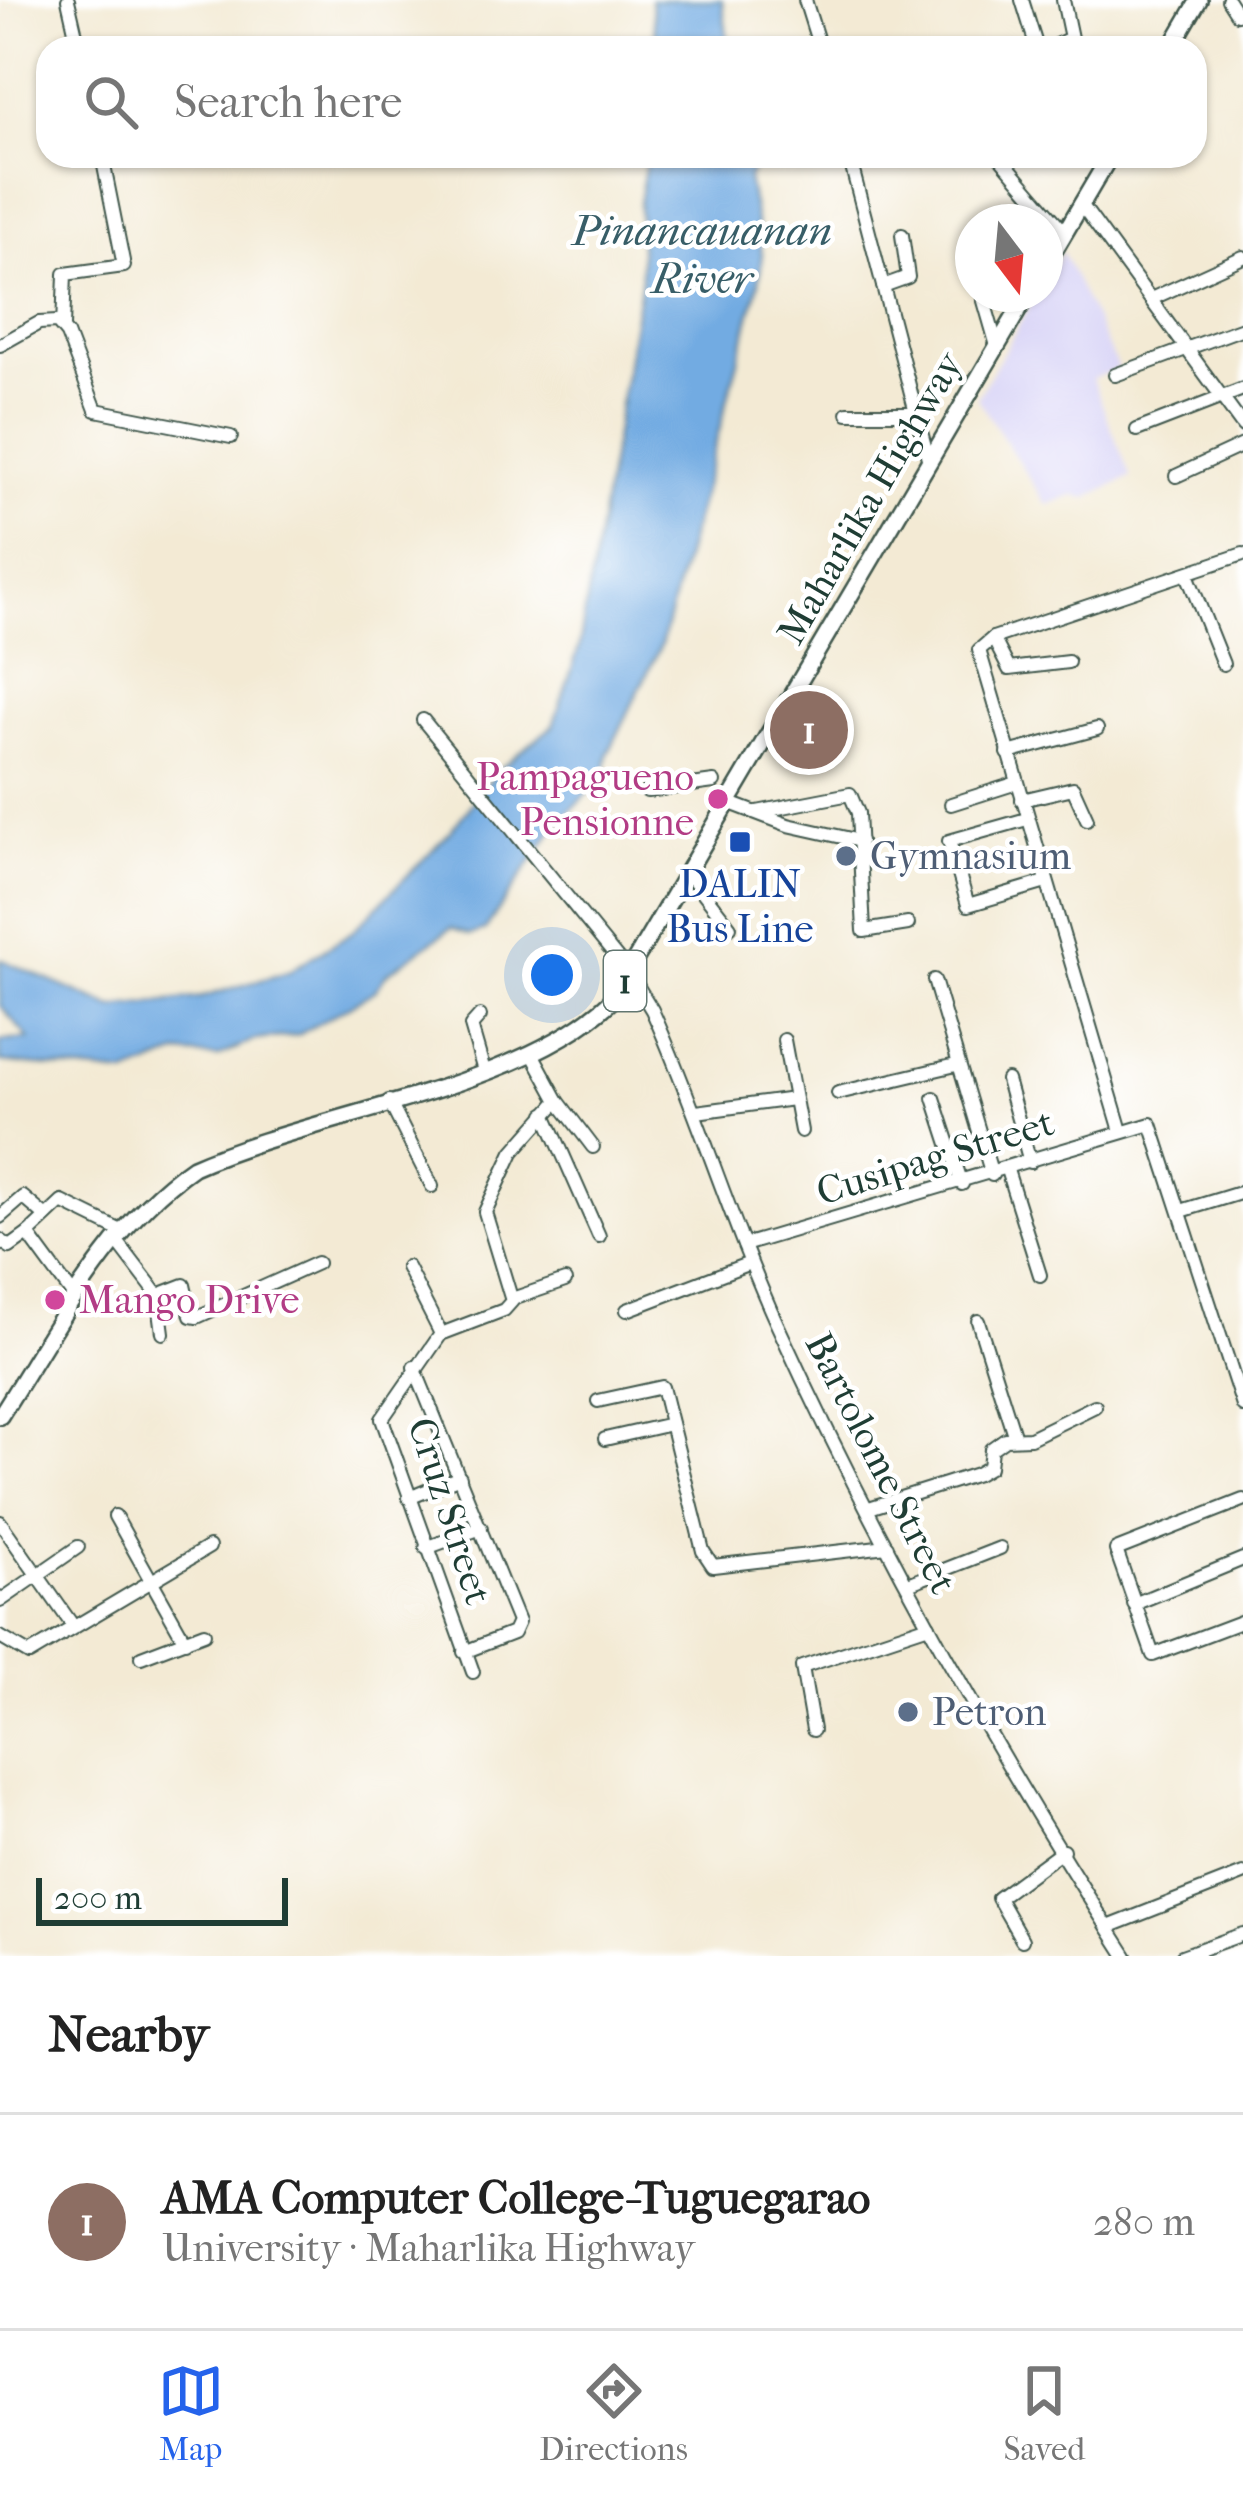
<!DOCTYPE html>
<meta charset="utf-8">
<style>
:root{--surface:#fff;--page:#f2f2f2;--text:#222;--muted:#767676;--line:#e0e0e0;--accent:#2563eb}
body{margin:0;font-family:"IM FELL French Canon",serif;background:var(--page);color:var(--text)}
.compass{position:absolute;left:955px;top:204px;width:108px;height:108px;border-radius:50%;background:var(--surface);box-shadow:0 3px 9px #0004;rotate:164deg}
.scale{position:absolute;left:36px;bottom:30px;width:252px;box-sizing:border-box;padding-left:12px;border:6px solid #1f3d34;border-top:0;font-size:33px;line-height:42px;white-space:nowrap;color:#1f3d34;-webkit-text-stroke:9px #fff;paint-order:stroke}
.you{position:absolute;left:552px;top:975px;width:42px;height:42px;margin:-30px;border:9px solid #fff;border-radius:50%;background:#1a73e8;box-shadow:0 0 0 18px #1a73e833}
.badge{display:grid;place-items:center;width:78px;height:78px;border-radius:50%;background:var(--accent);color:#fff;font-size:39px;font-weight:700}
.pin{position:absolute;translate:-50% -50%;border:6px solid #fff;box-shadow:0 3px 12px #0006}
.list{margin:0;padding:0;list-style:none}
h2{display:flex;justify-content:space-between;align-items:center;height:156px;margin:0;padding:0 48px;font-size:51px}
h2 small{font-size:39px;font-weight:400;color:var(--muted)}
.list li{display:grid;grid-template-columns:78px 1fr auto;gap:36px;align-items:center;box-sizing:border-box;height:216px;padding:0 48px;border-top:3px solid var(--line)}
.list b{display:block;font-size:45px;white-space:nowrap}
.list p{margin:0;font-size:39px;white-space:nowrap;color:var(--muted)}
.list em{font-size:39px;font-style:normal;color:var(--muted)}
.icon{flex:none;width:66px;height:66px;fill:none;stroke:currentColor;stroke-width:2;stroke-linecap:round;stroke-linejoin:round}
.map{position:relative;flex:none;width:1243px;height:1956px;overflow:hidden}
.search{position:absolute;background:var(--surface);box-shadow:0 3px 9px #0004;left:36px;right:36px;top:36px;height:132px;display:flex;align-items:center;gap:30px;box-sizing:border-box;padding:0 42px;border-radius:36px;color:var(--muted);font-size:45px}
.sheet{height:372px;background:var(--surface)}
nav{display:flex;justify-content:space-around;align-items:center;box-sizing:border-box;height:168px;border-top:3px solid var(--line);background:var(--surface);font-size:33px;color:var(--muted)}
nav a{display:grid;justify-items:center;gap:6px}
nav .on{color:var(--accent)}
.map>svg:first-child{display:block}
.built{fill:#dad6f7}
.water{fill:#72abe2;stroke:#48748b;stroke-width:3}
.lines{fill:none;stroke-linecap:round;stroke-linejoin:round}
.minor-casing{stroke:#3f574c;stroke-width:16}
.major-casing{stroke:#3f574c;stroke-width:20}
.minor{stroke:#fff;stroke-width:12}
.major{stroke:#fff;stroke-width:15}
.hotel-dot{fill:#d1479c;stroke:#fff;stroke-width:4.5}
.transit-dot{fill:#1a4fb4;stroke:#fff;stroke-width:4.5}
.service-dot{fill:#5c6f8a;stroke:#fff;stroke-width:4.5}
.labels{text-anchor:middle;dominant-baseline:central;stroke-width:9;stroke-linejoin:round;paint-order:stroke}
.shield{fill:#fff;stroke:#627771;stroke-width:3}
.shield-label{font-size:36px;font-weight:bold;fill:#1f3d34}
.street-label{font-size:39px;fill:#1f3d34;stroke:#fff}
.hotel-label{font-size:39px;fill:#b23c85;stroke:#fff;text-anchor:end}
.service-label{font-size:39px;fill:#4e5e75;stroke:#fff;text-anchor:start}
.transit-label{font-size:39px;fill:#164399;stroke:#fff}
.water-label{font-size:42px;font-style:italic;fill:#385e68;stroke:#fff}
</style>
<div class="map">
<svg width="1243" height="1956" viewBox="0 0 1243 1956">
<rect width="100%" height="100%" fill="#fff"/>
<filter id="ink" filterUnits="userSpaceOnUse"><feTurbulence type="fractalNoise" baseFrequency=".00833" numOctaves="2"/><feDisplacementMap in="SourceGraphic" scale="24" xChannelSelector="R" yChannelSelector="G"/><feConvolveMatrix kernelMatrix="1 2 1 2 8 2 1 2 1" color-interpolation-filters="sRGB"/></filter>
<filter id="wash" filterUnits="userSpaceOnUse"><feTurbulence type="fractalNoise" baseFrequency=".004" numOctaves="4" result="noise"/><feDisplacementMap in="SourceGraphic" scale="48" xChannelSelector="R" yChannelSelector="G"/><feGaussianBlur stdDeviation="2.7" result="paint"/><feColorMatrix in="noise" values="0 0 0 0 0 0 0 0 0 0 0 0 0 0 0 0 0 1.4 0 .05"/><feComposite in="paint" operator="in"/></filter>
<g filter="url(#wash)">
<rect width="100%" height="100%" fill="#f3ead4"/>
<!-- built -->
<path class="built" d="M1062,252l56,116 -26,11 39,98 -44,21 -12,-3 -28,10 -70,-107 60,-104h8v-13z"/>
<!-- water -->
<g class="water">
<path d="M651,0h71l7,48h-72z"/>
<path d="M647,156h112l-11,23 14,74 -3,30 -98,362 -53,109 -4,23 -48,48 -71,105 -15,5 -19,-7 -65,46 -11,17 -77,44 -44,5 -36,17 -40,-3 -51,21 -127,-13v-21l29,-2 -29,-34v-46l113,49 90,-11 85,-25 64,-40 98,-100 49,-63 54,-43 26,-78 62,-368 -2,-77z"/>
</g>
</g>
<g filter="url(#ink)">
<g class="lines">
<defs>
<g id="minor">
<path d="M68,0l11,48"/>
<path d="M805,0l15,48"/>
<path d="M1022,0l15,48"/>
<path d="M1228,0l9,14 6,-2"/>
<path d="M1050,48l21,-10 -8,-38"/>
<path d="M849,156l80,306"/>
<path d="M999,156l66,77"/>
<path d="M1081,204l162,222"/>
<path d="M883,286l25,-9 -6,-42"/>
<path d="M982,294l15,52"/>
<path d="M1151,299l92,-42"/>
<path d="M63,327l2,-53 59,-8 -22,-110"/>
<path d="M0,345l39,-22 18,-1 10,12 29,76 135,27"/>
<path d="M1115,375l128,-47"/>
<path d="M848,413h68"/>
<path d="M1137,430l106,-41"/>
<path d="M1176,476l67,-31"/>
<path d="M1187,574l36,90"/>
<path d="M993,638l16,31 59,-7"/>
<path d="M423,720l207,254 22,36c46,102 78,211 125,314 100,219 219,430 349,632"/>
<path d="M1008,753l89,-24"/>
<path d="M647,791l67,-9"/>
<path d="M1022,800l51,-12 14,31"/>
<path d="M730,803l58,22 72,16"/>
<path d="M951,804l66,-21"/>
<path d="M757,812l93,-18 8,19 6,118 44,-7"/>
<path d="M1027,819l-78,22 19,64 78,-23"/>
<path d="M689,874l41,53"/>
<path d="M934,980l58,195"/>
<path d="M480,1016l-9,10 13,45"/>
<path d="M784,1040l17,91"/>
<path d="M1007,1080l23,82"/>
<path d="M838,1093l118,-28"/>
<path d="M934,1098l28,86"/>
<path d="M389,1101l43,85"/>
<path d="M558,1101l35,46"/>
<path d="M696,1112l98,-13"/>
<path d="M545,1114l54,122"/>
<path d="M1121,1131l-142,-481 14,-12 250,-84"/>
<path d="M1007,1170l33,105"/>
<path d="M1181,1211l62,-19"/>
<path d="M0,1217l23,-20 22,19"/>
<path d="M0,1240l10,7 18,-13"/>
<path d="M116,1240l42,55 5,38"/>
<path d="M744,1245l407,-121 92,282"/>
<path d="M407,1267l34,67"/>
<path d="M158,1295l26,-10 7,31 6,1 120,-54"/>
<path d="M75,1298l-47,-64 34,-32 61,30"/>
<path d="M512,1299l53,-18"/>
<path d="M627,1310l123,-47"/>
<path d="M978,1321l37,117"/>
<path d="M414,1367l104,255 -5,11 -49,19"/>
<path d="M598,1401l64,-14 41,164 10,15 174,-20"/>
<path d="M605,1439l66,-15"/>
<path d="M409,1498l51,-21"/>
<path d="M1243,1500l-127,50 37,105 90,-34"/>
<path d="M869,1508l108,-34 12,-7 2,-18 14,-10 25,-1 65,-32"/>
<path d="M115,1516l70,125"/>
<path d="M0,1522l73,104"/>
<path d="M426,1548l55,-20"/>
<path d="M908,1584l92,-36"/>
<path d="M0,1601l78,-54"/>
<path d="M1134,1604l109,-45"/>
<path d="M0,1637l29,17 180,-107"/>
<path d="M141,1657l63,-24"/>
<path d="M473,1672l-91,-253 59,-85 63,-24 8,-9 -27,-89 28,-60 45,-51 -25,-46"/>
<path d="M813,1730l-11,-63 127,-42"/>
<path d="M1108,1927l135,-53"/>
<path d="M1022,1940l-24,-42 65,-48"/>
<path d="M1182,1956l61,-22"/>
</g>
<g id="major">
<path d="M1171,48l28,-48"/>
<path d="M1045,266l65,-110"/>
<path d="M0,1416c56,-87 106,-189 193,-249 120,-53 327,-78 418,-166l417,-707"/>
</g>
</defs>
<!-- minor casing -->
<use href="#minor" class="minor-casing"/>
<!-- major casing -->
<use href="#major" class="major-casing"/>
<!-- minor -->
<use href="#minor" class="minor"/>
<!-- major -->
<use href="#major" class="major"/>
</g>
</g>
<!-- markers -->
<g class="hotel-dot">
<circle cx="718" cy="799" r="12"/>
<circle cx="55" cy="1300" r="12"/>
</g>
<rect class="transit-dot" x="728" y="830" width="24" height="24" rx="6"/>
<g class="service-dot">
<circle cx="846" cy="856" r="12"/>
<circle cx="908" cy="1712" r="12"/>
</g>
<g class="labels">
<!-- shield labels -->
<rect class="shield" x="604" y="951" width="42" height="60" rx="9"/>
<g class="shield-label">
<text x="625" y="981">1</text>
</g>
<!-- street labels -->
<g class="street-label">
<text transform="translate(870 498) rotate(-60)">Maharlika Highway</text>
<text transform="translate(935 1157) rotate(-17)">Cusipag Street</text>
<text transform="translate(881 1463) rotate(63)">Bartolome Street</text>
<text transform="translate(450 1511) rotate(72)">Cruz Street</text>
</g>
<!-- hotel labels -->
<g class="hotel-label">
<text x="694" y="777">Pampagueno<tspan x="694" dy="45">Pensionne</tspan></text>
<text x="79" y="1300" text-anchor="start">Mango Drive</text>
</g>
<!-- service labels -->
<g class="service-label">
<text x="870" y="856">Gymnasium</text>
<text x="932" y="1712">Petron</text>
</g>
<!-- transit labels -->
<g class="transit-label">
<text x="740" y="884">DALIN<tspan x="740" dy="45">Bus Line</tspan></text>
</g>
<!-- water labels -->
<g class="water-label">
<text x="702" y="231">Pinancauanan<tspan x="702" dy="48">River</tspan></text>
</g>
</g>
</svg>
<svg class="compass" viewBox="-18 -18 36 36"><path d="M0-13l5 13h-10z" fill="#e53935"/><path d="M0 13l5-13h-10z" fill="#767676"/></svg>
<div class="scale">200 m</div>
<div class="you"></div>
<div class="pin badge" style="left:809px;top:730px;background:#8d6e63">1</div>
<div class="search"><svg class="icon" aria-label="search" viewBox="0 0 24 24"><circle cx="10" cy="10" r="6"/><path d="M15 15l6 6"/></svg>Search here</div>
</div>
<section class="sheet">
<h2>Nearby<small></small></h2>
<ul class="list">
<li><span class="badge" style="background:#8d6e63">1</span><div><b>AMA Computer College-Tuguegarao</b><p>University · Maharlika Highway</p></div><em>280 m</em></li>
</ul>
</section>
<nav>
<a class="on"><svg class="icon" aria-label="map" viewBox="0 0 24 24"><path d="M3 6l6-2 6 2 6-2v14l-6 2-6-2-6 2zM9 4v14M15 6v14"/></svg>Map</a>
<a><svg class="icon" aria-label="directions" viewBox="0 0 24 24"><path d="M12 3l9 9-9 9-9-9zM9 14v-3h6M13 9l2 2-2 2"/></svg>Directions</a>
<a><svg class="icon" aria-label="saved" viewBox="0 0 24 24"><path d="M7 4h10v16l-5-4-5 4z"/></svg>Saved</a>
</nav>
